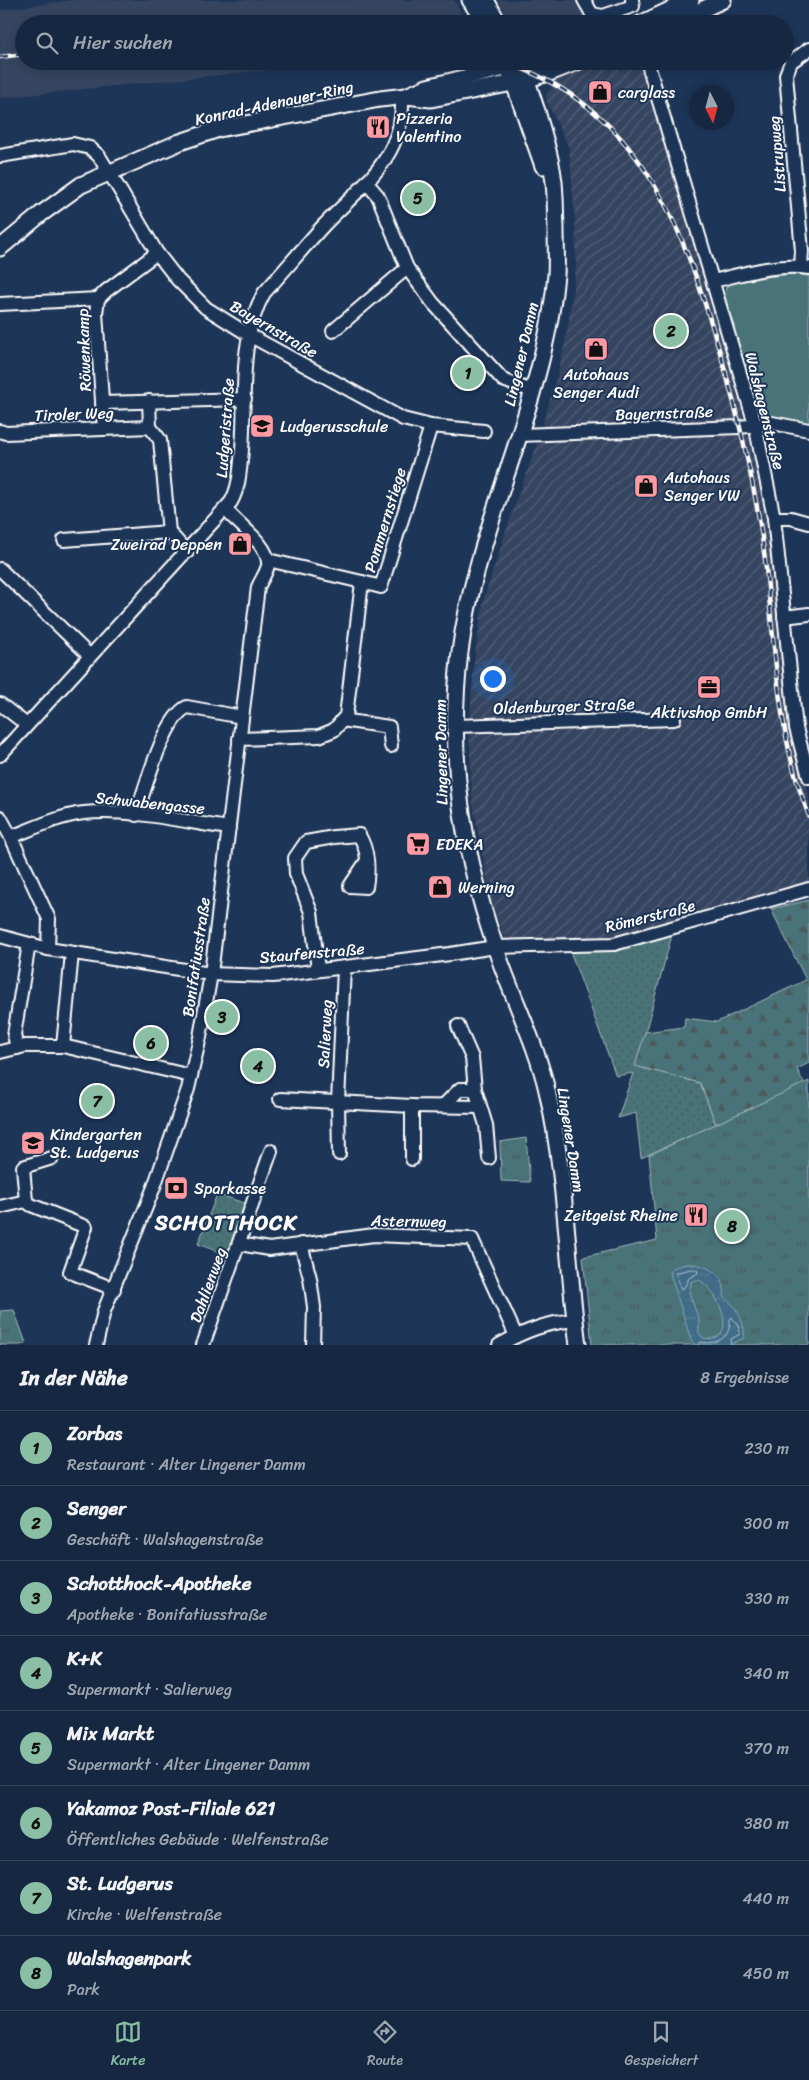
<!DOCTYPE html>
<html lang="de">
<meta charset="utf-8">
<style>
:root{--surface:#162841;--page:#1f3048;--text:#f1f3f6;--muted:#9ea6b1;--line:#35445a;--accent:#8abfa5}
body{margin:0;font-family:Sriracha,sans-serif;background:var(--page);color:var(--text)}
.compass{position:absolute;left:689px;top:85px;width:45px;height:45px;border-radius:50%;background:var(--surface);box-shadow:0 2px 8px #0003;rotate:174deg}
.you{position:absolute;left:492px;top:678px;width:18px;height:18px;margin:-12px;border:4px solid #fff;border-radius:50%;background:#1a73e8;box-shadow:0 0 0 8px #1a73e833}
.badge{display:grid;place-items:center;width:32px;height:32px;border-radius:50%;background:var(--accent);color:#111;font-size:16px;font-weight:700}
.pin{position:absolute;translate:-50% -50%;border:2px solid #fff;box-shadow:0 1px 5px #0006}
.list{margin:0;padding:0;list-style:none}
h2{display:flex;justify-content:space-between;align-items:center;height:65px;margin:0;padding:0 20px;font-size:21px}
h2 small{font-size:16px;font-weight:400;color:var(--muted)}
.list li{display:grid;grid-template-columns:32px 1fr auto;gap:15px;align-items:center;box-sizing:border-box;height:75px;padding:0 20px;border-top:1px solid var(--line)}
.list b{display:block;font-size:19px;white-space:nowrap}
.list p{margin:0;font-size:16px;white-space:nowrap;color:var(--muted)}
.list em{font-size:16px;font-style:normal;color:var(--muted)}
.icon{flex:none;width:28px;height:28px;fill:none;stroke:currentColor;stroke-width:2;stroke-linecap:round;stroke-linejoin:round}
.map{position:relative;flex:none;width:809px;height:1345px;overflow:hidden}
.search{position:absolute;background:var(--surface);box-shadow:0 2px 8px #0003;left:15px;right:15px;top:15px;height:55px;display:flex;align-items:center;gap:12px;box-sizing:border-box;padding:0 18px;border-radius:28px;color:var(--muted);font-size:19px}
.sheet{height:665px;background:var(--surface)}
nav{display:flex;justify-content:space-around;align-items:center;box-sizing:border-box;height:70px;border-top:1px solid var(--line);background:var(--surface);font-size:14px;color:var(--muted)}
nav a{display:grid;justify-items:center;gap:2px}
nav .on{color:var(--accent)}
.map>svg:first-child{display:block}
.built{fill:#354461}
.industrial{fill:url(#industrial-furrows)}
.grass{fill:url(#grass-dots);stroke:#a4b9bc}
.forest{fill:url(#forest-firs);stroke:#a4b9bc}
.park{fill:url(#park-tufts);stroke:#a4b9bc}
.pitch{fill:#4a7378;stroke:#a4b9bc}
.water{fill:url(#water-ripples);stroke:#8ca7b7;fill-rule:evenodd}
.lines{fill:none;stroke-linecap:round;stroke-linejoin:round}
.shore{stroke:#b3c4cf;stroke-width:1}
.minor-casing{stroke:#fff;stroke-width:16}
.major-casing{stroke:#fff;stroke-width:19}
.minor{stroke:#1d3557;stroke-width:12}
.major{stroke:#1d3557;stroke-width:15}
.rail-casing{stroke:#fff;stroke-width:4.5}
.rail{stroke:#1d3557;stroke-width:2.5;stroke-dasharray:8;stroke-linecap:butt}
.labels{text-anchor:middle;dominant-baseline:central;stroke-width:4;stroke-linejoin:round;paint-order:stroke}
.poi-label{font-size:16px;fill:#fff;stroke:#1d3557;text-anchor:start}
.street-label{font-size:16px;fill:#fff;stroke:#1d3557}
.district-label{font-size:21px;font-weight:bold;letter-spacing:1px;fill:#fff;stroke:#1d3557}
</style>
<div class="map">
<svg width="809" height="1345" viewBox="0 0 809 1345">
<defs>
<pattern id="industrial-furrows" width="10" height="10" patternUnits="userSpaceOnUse" patternTransform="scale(1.25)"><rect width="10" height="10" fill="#354461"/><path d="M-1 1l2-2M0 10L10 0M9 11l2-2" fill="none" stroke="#536079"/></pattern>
<pattern id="grass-dots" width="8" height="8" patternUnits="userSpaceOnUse" patternTransform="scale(1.25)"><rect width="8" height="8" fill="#4a7378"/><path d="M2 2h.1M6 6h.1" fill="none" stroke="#4b5a5b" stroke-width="1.8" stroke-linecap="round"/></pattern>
<pattern id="forest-firs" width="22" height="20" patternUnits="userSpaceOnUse" patternTransform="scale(1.25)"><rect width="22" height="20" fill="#4a7378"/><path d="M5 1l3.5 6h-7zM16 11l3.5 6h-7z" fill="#4b5a5b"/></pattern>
<pattern id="park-tufts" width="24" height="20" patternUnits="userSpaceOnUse" patternTransform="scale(1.25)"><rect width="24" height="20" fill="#4a7378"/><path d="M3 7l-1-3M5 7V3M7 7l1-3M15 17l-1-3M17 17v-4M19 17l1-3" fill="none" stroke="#4b5a5b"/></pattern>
<pattern id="water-ripples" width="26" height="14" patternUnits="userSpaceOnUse" patternTransform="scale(1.25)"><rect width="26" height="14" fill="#406c87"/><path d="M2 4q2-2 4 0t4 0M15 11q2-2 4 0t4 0" fill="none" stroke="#5d8299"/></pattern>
</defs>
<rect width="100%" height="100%" fill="#1d3557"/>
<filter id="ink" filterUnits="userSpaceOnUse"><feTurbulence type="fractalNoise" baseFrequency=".02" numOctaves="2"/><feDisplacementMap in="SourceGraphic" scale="10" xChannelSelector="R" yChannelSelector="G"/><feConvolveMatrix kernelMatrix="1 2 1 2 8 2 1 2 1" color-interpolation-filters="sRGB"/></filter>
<g filter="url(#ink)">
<!-- built -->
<g class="built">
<path d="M73,0h381l14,24h-444v37h280l-28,8 -276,29v-88z"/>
<path d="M498,0h87l10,24h-84z"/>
</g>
<!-- industrial -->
<path class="industrial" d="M607,61h29l4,4 105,354 20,92 35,256 9,30v86l-196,60h-107l-15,-43 -19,-100 -3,-70 5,-70 10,-62 32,-97 19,-51 24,-81 9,-43 8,-60 -1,-46 -6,-72 -23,-48v-5l11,-15 5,-3z"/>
<!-- grass -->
<g class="grass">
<path d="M673,931l-37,135 64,17 16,41 -75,34 -5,-45 -18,5 15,-45 -17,3 -46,-125h30z"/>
<path d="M217,1194l33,11 -21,51 -31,-12z"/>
</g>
<!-- forest -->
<path class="forest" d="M809,900v163l-12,6 7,15 -88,40 -16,-41 -65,-17 10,-34 39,-5 1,-9 32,4 89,-42 -35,-71z"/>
<!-- park -->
<g class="park">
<path d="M809,1081v264h-217l-9,-88 74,-17 -8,-85z"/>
<path d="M526,1138l4,44 -29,-1 -1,-39z"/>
<path d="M14,1310l12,33 -6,2h-20v-34z"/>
</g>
<!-- pitch -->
<path class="pitch" d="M791,274l18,2v148l-47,-9 -6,-7 -31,-111 1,-10 9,-6z"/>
<!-- water -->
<path class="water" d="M686,1264c15,-1 37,7 38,25 1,3 0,5 0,8 12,8 22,27 20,41l-15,7h-34l-4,-5 -21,-67 2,-5zM697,1280c18,2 47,65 6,58l-4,-5v-13l-10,-28 3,-11z"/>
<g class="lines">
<!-- shore -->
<g class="shore">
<path d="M692,1269l5,1 1,3 -9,5 -5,10 -3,1 -5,-16z"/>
<path d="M698,1345l3,-3c17,3 30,-5 29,-23l2,-2 7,10 1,7 -9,5 -1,6"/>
</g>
<defs>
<g id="minor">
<path d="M584,0l8,14 11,2 30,-10 -1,-6"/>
<path d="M647,61l108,363 19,94 22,210 13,49"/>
<path d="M0,156l73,-12 17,4 9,8 22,36 36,61 21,27 28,28 43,27 154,84 28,7 53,5"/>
<path d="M366,182l12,14 29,72 26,35 70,77 29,11"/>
<path d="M801,267l1,-16 -16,-176 5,-13 18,-13"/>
<path d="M713,281c30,-7 64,-18 96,-13"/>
<path d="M0,304l98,-5"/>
<path d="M333,331l74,-63"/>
<path d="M149,401l1,26 10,13 9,92 18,20"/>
<path d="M102,403l143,-4"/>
<path d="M104,429l-8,-116 2,-14 8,-8 51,-38"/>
<path d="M0,431l6,2 144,-6"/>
<path d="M519,435l221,-8 32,-4 37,7"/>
<path d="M774,518h17l18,5"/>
<path d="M64,540l105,-8"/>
<path d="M268,560l94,22"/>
<path d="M0,569l90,87"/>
<path d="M784,617l25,-3"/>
<path d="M0,704l27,21"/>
<path d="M342,720l47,7 2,19"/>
<path d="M456,726l218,-7"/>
<path d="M239,739l80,-3 15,-6 12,-14 16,-134 19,5 50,-161"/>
<path d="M0,755l231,-253c9,-16 9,-34 11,-52 4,-51 -4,-111 22,-157 20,-22 39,-45 59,-67 38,-40 82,-68 79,-130"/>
<path d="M136,815c9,-26 28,-97 51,-108l55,10"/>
<path d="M0,817l11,20 38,82 -1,30"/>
<path d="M11,837c23,-9 48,-21 73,-24 44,-5 101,9 145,15"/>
<path d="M0,936l48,13 163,25 62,2 177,-22 45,-7 119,-3 195,-55"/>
<path d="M318,970l-7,-58 -15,-38 -1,-16 11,-16 28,-5 25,-2c9,15 10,35 7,52l-16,-1 16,-24"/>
<path d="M458,1026l14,32 3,31 11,36 3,33"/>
<path d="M63,1046l9,-93"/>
<path d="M17,1048l-3,-13 15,-91"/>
<path d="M0,1052l25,-6h38l128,30"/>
<path d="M280,1099l132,7 68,1"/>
<path d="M412,1106v53"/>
<path d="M443,1106l17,-17h15"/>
<path d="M339,1154l-1,-52 6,-134"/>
<path d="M26,1201l-3,-34 29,-9"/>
<path d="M0,1207l26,-6 5,4 55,22 -16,45 44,17"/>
<path d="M240,1244l29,5 105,-14 98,4 44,97"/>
<path d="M301,1244l9,34 4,29 -1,38"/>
<path d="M96,1345l8,-34 50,-124 34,-98 12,-52 11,-63 47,-387c3,-7 9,-15 10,-22 2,-19 -30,-41 -42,-55"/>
<path d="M203,1345l68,-194"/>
<path d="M499,1345c26,-14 46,-22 76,-25"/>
</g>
<g id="major">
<path d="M470,0l15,24"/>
<path d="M486,0l13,24"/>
<path d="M640,24l51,-24"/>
<path d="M671,24l52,-24"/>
<path d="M520,61c7,16 11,34 17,50 6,22 13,42 16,64 3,18 2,36 3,53 0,16 1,31 0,47 -5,55 -20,108 -37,161 -23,72 -49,140 -59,216 -13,104 2,196 35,294 16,50 42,97 53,149 18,82 19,167 30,250"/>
<path d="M511,75l32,91"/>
<path d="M407,96l24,3 82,-16 39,-11 28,-11"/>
<path d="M0,248l41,-34 40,-29 99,-43 39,-13 161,-30 26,-3 21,-9 106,-26"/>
</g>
</defs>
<!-- minor casing -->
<use href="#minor" class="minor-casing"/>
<!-- major casing -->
<use href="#major" class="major-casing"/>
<!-- minor -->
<use href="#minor" class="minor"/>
<!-- major -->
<use href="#major" class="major"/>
<defs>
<g id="rail">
<path d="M0,57l24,-3"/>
<path d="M502,61c138,47 179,160 217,288 18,62 33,124 43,188 11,75 12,157 31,230 4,16 10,33 16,49"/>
</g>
</defs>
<!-- rail casing -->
<use href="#rail" class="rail-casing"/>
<!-- rail -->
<use href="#rail" class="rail"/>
</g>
</g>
<!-- icons -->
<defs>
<symbol id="shop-square" viewBox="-11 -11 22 22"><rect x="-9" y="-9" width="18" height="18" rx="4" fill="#ff9aa2" stroke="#1d3557"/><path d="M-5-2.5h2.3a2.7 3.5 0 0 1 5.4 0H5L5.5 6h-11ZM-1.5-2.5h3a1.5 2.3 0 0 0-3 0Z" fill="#111"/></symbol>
<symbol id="restaurant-square" viewBox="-11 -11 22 22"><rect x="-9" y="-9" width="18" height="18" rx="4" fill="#ff9aa2" stroke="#1d3557"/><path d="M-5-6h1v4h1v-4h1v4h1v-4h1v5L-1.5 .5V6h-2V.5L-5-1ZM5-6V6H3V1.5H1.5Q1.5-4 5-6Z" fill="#111"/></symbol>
<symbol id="school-square" viewBox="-11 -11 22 22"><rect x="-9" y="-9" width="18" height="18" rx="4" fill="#ff9aa2" stroke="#1d3557"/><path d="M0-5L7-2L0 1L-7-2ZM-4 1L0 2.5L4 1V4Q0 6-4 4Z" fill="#111"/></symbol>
<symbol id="office-square" viewBox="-11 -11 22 22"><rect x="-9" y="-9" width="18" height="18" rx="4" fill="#ff9aa2" stroke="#1d3557"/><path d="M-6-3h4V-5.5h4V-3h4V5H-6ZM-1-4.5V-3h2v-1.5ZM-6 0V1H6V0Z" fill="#111"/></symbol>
<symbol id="supermarket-square" viewBox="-11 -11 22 22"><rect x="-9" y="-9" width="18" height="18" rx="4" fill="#ff9aa2" stroke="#1d3557"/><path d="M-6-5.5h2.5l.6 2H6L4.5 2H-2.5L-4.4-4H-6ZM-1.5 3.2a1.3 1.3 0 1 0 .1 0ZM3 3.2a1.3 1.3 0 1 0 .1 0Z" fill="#111"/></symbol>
<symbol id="bank-square" viewBox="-11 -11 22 22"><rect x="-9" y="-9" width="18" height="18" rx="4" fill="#ff9aa2" stroke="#1d3557"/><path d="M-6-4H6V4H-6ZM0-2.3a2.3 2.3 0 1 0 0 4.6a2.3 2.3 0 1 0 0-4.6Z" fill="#111"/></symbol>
</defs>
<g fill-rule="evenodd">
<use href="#shop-square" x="586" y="78" width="28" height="28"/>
<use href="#restaurant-square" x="364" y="113" width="28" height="28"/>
<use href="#shop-square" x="582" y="335" width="28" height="28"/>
<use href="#school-square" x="248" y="412" width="28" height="28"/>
<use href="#shop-square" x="632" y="472" width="28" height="28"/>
<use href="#shop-square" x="226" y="530" width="28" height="28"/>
<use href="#office-square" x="695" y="673" width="28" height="28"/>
<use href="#supermarket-square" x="404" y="830" width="28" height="28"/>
<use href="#shop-square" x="426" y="873" width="28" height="28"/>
<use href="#school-square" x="19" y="1129" width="28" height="28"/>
<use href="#bank-square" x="162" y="1174" width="28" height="28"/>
<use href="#restaurant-square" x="682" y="1201" width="28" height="28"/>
</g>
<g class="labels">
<!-- poi labels -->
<g class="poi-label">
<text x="618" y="92">carglass</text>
<text x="396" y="118">Pizzeria<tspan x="396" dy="18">Valentino</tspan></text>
<text x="596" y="374" text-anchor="middle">Autohaus<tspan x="596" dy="18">Senger Audi</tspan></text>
<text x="280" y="426">Ludgerusschule</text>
<text x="664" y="477">Autohaus<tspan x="664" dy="18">Senger VW</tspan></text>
<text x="222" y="544" text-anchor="end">Zweirad Deppen</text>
<text x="709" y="712" text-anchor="middle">Aktivshop GmbH</text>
<text x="436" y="844">EDEKA</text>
<text x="458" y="887">Werning</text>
<text x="50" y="1134">Kindergarten<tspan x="50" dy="18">St. Ludgerus</tspan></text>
<text x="194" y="1188">Sparkasse</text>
<text x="678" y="1215" text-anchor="end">Zeitgeist Rheine</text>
</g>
<!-- street labels -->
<g class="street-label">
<text transform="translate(274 103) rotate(-12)">Konrad-Adenauer-Ring</text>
<text transform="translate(777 154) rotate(-95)">Listrupweg</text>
<text transform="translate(274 329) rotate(30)">Bayernstraße</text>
<text transform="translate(84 350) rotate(-92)">Röwenkamp</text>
<text transform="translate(521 354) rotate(-77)">Lingener Damm</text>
<text transform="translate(765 411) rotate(76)">Walshagenstraße</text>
<text transform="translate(664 413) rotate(-2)">Bayernstraße</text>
<text transform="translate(74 414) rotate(-2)">Tiroler Weg</text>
<text transform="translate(225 428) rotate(-86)">Ludgeristraße</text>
<text transform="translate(385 520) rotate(-73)">Pommernstiege</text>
<text transform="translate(564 706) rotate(-2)">Oldenburger Straße</text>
<text transform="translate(441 752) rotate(-91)">Lingener Damm</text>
<text transform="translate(150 803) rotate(6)">Schwabengasse</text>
<text transform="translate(650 916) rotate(-14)">Römerstraße</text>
<text transform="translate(312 953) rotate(-5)">Staufenstraße</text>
<text transform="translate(196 957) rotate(-82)">Bonifatiusstraße</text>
<text transform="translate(325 1034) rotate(-87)">Salierweg</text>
<text transform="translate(571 1140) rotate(81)">Lingener Damm</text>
<text transform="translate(409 1221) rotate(1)">Asternweg</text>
<text transform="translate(208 1285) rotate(-70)">Dahlienweg</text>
</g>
<!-- district labels -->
<g class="district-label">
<text x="226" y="1223">SCHOTTHOCK</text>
</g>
</g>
</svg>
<svg class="compass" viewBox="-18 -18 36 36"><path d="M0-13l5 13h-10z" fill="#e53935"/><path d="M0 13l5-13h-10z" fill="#9ea6b1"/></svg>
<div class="you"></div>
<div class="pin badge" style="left:468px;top:373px">1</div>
<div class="pin badge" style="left:671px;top:331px">2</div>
<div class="pin badge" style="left:222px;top:1017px">3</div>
<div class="pin badge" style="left:258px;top:1066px">4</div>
<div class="pin badge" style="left:418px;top:198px">5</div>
<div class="pin badge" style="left:151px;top:1043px">6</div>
<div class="pin badge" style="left:97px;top:1101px">7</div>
<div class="pin badge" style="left:732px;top:1226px">8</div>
<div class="search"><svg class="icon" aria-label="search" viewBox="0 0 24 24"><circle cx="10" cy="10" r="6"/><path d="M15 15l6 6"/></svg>Hier suchen</div>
</div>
<section class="sheet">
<h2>In der Nähe<small>8 Ergebnisse</small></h2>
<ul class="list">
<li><span class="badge">1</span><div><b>Zorbas</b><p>Restaurant · Alter Lingener Damm</p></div><em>230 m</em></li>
<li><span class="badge">2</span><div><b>Senger</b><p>Geschäft · Walshagenstraße</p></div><em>300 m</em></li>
<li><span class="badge">3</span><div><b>Schotthock-Apotheke</b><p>Apotheke · Bonifatiusstraße</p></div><em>330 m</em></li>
<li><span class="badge">4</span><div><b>K+K</b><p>Supermarkt · Salierweg</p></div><em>340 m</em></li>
<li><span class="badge">5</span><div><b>Mix Markt</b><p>Supermarkt · Alter Lingener Damm</p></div><em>370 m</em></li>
<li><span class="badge">6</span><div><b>Yakamoz Post-Filiale 621</b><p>Öffentliches Gebäude · Welfenstraße</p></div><em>380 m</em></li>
<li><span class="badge">7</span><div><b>St. Ludgerus</b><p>Kirche · Welfenstraße</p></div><em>440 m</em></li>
<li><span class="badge">8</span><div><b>Walshagenpark</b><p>Park</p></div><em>450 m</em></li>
</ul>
</section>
<nav>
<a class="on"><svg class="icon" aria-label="map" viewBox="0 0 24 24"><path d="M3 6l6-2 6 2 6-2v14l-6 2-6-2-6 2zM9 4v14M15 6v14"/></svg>Karte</a>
<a><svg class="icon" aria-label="directions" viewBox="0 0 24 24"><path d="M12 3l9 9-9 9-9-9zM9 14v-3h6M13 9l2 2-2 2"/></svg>Route</a>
<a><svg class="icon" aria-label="saved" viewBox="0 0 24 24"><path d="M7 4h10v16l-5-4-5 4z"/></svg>Gespeichert</a>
</nav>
